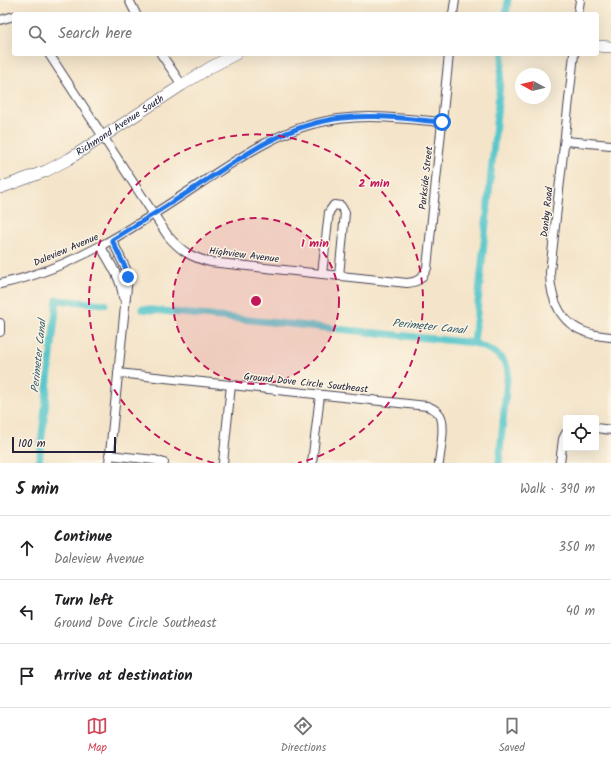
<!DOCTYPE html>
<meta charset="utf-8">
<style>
:root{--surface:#fff;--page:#f6f6f6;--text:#202124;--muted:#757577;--line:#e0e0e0;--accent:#d1495b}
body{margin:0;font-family:Kalam,sans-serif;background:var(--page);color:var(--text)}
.controls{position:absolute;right:12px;bottom:12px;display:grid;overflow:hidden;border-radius:4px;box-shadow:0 4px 16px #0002}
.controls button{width:36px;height:36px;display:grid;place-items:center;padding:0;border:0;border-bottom:1px solid var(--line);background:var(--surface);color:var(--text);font:20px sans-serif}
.compass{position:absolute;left:515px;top:68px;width:36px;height:36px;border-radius:50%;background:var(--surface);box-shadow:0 4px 16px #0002;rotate:278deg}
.scale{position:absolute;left:12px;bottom:10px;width:104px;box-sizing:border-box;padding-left:4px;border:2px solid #22223b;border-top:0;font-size:11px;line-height:14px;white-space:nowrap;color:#22223b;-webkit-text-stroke:3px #fcf5e5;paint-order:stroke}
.stop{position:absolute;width:12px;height:12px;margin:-9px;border:3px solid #1a73e8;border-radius:50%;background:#fff}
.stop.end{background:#1a73e8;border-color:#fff;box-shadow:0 1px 4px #0008}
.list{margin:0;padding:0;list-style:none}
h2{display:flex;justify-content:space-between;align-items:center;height:52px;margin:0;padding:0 16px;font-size:17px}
h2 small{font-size:13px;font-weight:400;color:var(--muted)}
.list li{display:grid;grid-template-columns:26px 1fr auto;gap:12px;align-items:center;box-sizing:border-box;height:64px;padding:0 16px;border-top:1px solid var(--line)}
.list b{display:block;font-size:15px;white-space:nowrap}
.list p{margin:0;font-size:13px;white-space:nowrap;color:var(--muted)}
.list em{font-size:13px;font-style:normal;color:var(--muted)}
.icon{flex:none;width:22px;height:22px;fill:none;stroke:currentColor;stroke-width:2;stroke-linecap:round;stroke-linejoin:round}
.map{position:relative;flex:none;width:611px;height:463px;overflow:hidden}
.search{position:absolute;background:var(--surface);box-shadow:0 4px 16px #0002;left:12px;right:12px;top:12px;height:44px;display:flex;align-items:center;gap:10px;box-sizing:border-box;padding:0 14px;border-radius:4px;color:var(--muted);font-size:15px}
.sheet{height:244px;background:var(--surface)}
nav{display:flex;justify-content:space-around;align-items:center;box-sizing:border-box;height:56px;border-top:1px solid var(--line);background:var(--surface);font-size:11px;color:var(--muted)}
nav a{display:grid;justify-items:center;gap:2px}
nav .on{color:var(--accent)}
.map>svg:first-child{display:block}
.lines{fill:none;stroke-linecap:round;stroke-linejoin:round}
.canal{stroke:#58c6cb;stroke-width:7}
.minor-casing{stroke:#423f50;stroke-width:10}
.tertiary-casing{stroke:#423f50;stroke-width:12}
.minor{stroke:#fff;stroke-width:8}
.tertiary{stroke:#fff;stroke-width:11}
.route{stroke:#1a73e8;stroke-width:5}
.ring{fill:none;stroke:#c2185b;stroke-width:2;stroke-dasharray:7 5}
.labels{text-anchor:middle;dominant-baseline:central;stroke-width:3;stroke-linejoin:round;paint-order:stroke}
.street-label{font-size:10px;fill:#22223b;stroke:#fcf5e5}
.water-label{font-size:11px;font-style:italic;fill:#355b6d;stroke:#fcf5e5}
.centre{fill:#c2185b;stroke:#fcf5e5;stroke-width:2}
.ring-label{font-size:12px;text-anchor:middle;font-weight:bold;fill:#c2185b;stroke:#fcf5e5;stroke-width:3;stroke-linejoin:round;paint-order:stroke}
</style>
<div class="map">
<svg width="611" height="463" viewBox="0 0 611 463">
<rect width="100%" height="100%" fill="#fcf5e5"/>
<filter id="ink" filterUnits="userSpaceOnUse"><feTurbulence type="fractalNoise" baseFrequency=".025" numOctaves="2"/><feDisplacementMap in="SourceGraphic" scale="8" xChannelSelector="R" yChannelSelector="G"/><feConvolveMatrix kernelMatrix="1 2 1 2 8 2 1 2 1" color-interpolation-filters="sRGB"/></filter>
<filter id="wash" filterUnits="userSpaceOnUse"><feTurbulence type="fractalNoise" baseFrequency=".012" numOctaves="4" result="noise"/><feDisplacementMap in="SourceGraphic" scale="16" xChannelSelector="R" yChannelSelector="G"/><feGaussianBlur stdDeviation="0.9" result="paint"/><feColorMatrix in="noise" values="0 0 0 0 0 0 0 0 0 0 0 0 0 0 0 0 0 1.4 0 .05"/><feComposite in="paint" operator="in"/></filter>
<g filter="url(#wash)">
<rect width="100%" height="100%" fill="#f4e4c9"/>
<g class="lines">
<!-- canal -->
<g class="canal">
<path d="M506,14l2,-14"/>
<path d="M142,309l332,34 29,-289"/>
<path d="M474,343c15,6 29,11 34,27l-9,93"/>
<path d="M39,463l18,-163 48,4"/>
</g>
</g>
</g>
<g filter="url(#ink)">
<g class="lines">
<defs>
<g id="minor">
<path d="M129,0l7,14"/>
<path d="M453,14l2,-14"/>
<path d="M578,14l2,-14"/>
<path d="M0,20l14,-4"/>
<path d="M49,54l119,182c14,16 23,21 42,26l197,21c11,-1 15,-4 20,-15l22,-214"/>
<path d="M161,54l21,31"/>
<path d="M574,54l-24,218c0,29 12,55 42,62 6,2 13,2 19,3"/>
<path d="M565,141l46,4"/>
<path d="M101,247c9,16 20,31 22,50"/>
<path d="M322,274l7,-62 5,-7 7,1 4,7 -6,63"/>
<path d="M0,284c76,-16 138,-59 201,-101 36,-23 70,-48 112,-59 45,-12 84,-6 129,-2"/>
<path d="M0,323v9"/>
<path d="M118,373l309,33c5,2 10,4 13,9 6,11 0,36 -1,48"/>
<path d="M596,428l15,2"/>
<path d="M109,455l46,5 9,3"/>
<path d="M109,463l19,-186 -2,-8 -14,-29"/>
<path d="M223,463l8,-78"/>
<path d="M312,463l8,-68"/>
<path d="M560,463l3,-24 3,-6"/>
</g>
<g id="tertiary">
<path d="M597,46l14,1"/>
<path id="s1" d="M0,188l46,-17 23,-12 113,-74 29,-18 25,-13"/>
</g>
</defs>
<!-- minor casing -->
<use href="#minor" class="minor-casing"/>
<!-- tertiary casing -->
<use href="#tertiary" class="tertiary-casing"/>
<!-- minor -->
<use href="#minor" class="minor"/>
<!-- tertiary -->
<use href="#tertiary" class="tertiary"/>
</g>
</g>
<g class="lines" filter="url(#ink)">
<!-- route -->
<path class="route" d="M128,277l-2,-8 -14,-29c29,-18 58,-36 87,-55 44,-29 81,-57 135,-66 36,-6 72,0 108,3"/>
</g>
<!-- distance rings -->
<circle cx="256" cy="301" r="83" fill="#c2185b" fill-opacity=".12"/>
<g class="ring">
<circle cx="256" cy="301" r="83"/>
<path d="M214 463A167 167 0 1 1 298 463"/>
</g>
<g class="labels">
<!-- street labels -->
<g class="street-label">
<text stroke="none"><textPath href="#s1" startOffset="136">Richmond Avenue South</textPath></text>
<text transform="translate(426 178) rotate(-84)">Parkside Street</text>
<text transform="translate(547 212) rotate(-84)">Danby Road</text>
<text transform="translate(66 250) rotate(-23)">Daleview Avenue</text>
<text transform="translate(244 255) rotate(7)">Highview Avenue</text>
<text transform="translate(306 383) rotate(6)">Ground Dove Circle Southeast</text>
</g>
<!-- water labels -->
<g class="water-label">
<text transform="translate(429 327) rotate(6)">Perimeter Canal</text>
<text transform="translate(39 356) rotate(-84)">Perimeter Canal</text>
</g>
</g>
<circle cx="256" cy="301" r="6" class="centre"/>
<g class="ring-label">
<text x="374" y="187">2 min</text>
<text x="315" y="247">1 min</text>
</g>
</svg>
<div class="controls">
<button><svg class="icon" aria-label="locate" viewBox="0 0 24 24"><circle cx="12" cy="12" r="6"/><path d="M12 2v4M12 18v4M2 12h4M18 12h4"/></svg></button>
</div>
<svg class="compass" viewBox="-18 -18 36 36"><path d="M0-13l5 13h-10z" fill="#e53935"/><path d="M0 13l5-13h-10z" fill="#757577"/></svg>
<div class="scale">100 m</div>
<div class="stop" style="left:442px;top:122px"></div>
<div class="stop end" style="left:128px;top:277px"></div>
<div class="search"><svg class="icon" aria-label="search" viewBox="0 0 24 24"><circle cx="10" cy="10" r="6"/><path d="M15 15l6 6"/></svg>Search here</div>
</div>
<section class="sheet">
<h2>5 min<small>Walk · 390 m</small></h2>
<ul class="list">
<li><svg class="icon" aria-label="ahead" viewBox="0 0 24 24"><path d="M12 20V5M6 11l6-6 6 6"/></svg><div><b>Continue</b><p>Daleview Avenue</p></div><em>350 m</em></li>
<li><svg class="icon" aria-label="left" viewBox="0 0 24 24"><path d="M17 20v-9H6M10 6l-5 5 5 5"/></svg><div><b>Turn left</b><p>Ground Dove Circle Southeast</p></div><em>40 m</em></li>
<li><svg class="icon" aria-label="arrive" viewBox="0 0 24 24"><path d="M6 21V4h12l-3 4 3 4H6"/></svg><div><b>Arrive at destination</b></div></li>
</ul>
</section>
<nav>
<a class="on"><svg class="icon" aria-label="map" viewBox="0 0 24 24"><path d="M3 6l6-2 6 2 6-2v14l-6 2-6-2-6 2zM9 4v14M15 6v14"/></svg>Map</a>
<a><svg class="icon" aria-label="directions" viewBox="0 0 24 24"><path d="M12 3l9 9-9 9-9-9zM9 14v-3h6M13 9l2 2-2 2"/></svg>Directions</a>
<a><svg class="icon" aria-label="saved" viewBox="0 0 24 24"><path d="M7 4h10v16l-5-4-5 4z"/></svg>Saved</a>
</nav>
